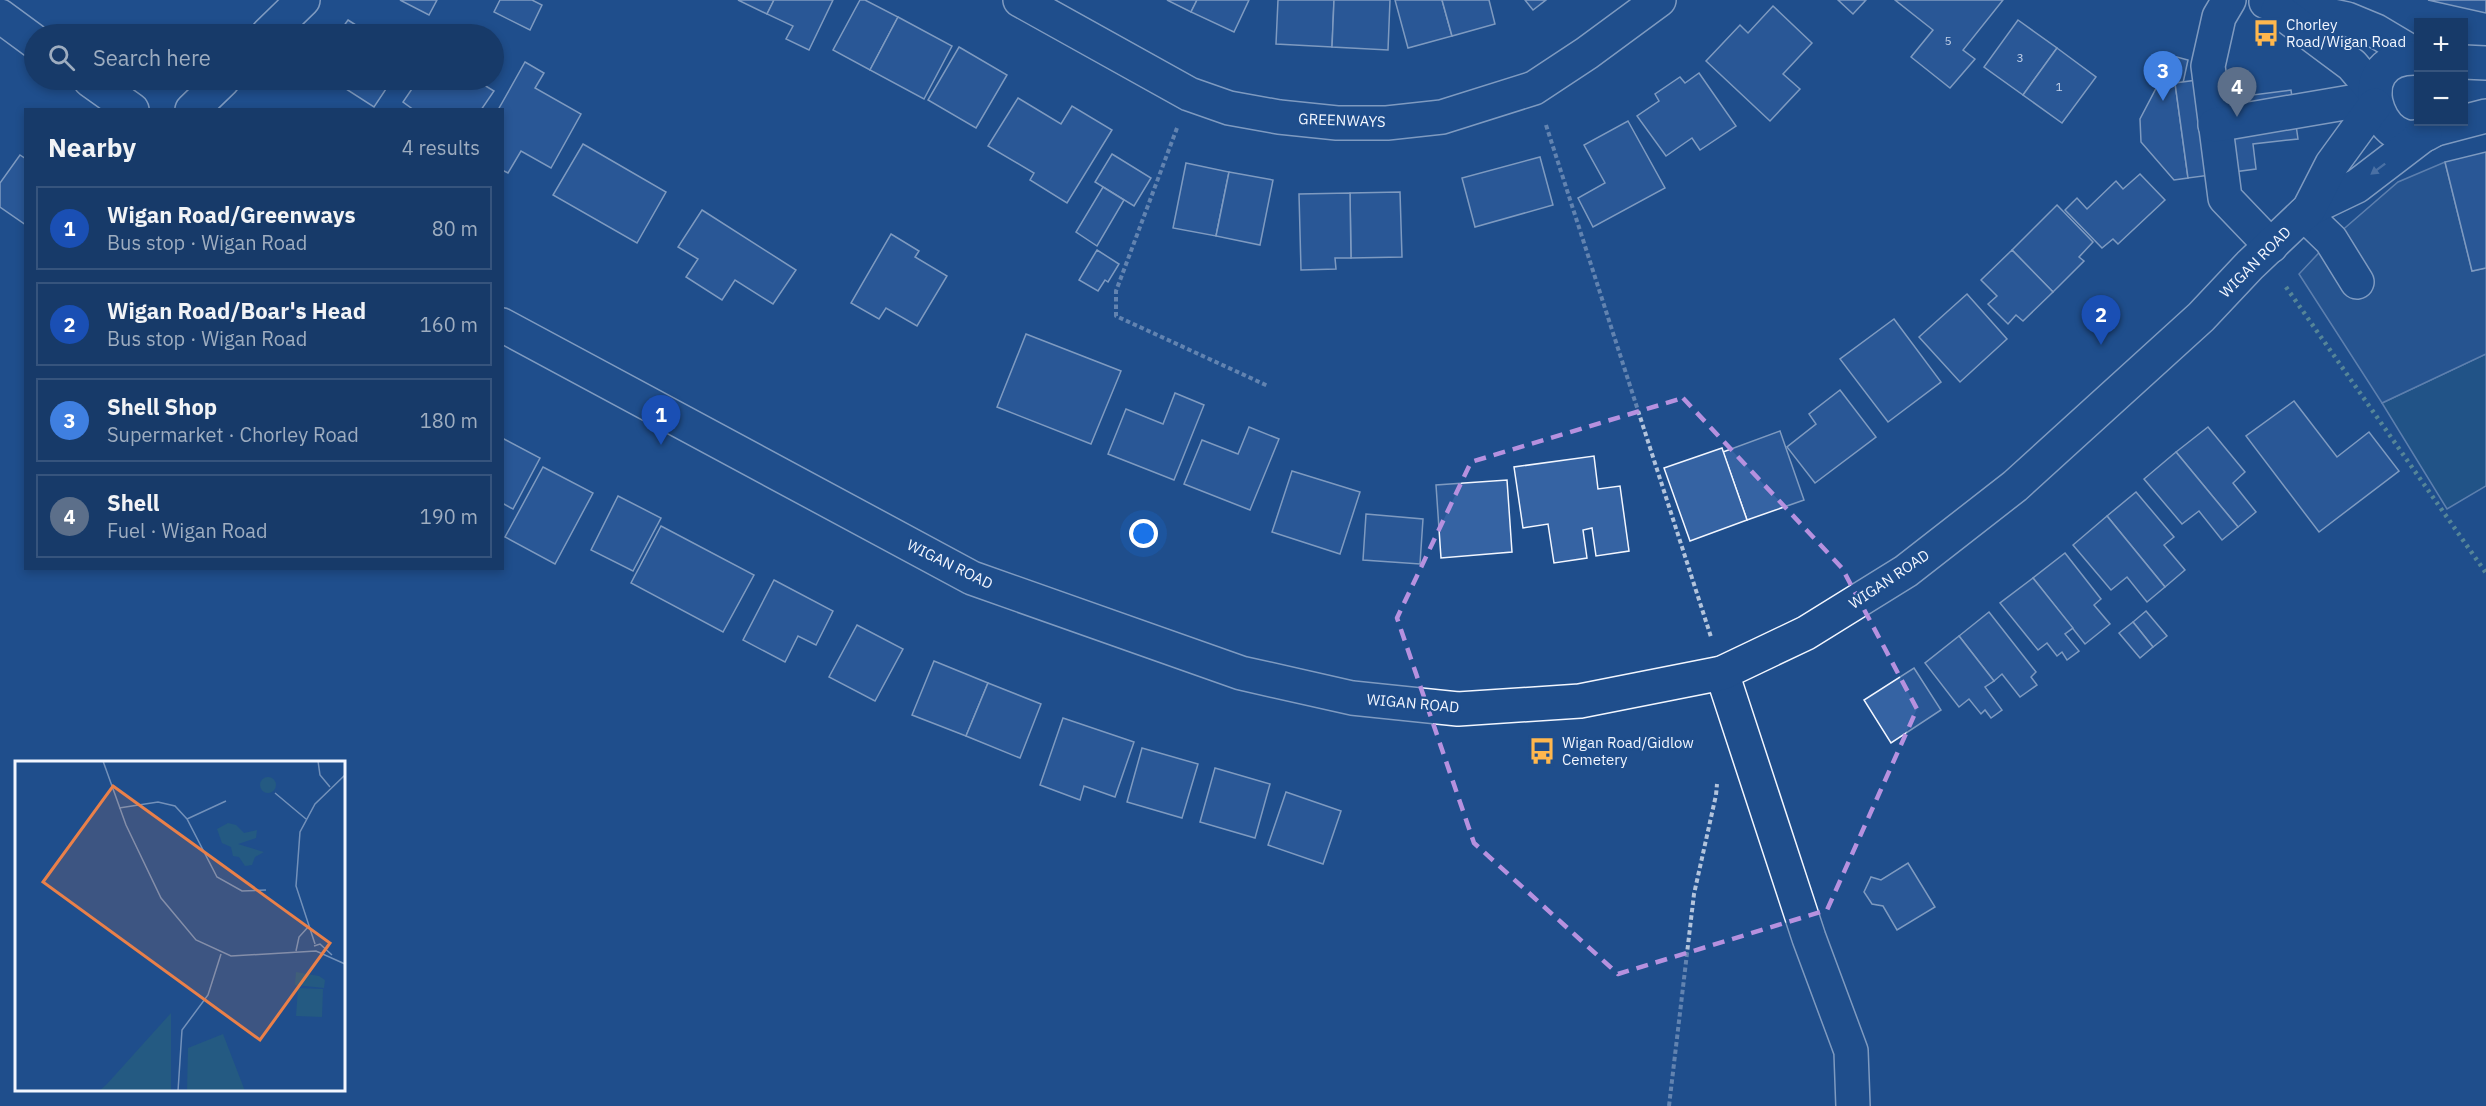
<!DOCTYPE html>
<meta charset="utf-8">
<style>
:root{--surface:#173a69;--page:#20416f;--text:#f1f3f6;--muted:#9eadc0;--line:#36547d;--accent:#e69b98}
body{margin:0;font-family:"IBM Plex Sans",sans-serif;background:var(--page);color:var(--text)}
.controls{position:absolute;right:18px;top:18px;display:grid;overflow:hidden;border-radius:0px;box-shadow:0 3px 9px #0003}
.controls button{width:54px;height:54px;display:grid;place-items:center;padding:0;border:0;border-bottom:2px solid var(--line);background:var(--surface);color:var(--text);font:30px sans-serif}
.you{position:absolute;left:1144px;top:534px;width:21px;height:21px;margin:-15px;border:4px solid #fff;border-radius:50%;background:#1a73e8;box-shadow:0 0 0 9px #1a73e833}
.badge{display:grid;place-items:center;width:39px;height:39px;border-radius:50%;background:var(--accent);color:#fff;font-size:20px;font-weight:700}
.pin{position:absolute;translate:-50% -50px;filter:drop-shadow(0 2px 3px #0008)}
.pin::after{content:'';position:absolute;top:32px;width:21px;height:18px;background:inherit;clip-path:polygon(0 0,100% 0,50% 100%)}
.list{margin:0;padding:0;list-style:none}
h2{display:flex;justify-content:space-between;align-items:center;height:78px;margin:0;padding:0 24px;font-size:26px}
h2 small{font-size:20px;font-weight:400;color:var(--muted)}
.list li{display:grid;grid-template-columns:39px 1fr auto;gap:18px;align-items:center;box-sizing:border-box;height:84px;margin:0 12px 12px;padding:0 12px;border:2px solid var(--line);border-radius:0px}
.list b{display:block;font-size:22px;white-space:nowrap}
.list p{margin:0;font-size:20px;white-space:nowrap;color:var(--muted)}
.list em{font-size:20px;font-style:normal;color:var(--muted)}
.icon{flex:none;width:33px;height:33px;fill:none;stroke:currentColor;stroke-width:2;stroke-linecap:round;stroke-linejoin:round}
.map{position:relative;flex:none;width:2486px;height:1106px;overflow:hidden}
.search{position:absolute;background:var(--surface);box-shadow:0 3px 9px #0003;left:24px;top:24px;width:480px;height:66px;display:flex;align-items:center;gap:15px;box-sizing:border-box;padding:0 21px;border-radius:33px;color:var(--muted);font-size:22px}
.panel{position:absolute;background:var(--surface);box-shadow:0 3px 9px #0003;left:24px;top:108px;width:480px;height:462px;border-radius:0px}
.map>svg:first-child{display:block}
.green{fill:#245a82;stroke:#a8bbd7;stroke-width:1.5}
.parking{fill:#305b95;stroke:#a8bbd7;stroke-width:1.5}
.building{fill:#3563a3;stroke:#f2f6ff;stroke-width:1.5}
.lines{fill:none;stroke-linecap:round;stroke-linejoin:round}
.minor-casing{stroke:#f2f6ff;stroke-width:36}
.major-casing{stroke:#f2f6ff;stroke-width:36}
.highway-casing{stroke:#f2f6ff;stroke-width:36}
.path{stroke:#b3c4dc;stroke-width:4;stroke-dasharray:4.5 3;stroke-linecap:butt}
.minor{stroke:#1f4e8c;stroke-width:33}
.major{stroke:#1f4e8c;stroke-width:33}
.highway{stroke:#1f4e8c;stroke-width:33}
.hedge{stroke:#97c8a6;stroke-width:4.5;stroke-dasharray:3 4.5;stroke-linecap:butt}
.oneway{fill:#7e9ac0}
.marked{fill:none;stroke:#b691df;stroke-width:4.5;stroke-dasharray:12 8;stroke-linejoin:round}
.labels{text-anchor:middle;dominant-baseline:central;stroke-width:4.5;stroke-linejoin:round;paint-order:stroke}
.number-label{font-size:12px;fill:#c3d1e8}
.poi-label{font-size:15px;fill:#f2f6ff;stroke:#1f4e8c;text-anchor:start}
.street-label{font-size:15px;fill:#f2f6ff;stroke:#1f4e8c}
.inset-road{fill:none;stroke:#7391ba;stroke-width:1.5}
.view{fill:#ea8049;fill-opacity:0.15;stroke:#ea8049;stroke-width:3}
.inset-edge{fill:none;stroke:#f2f6ff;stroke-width:3}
</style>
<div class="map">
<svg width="2486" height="1106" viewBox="0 0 2486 1106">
<rect width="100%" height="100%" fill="#1f4e8c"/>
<!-- green -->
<path class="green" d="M2486,354v132l-39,23 -65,-106z"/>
<!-- parking -->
<path class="parking" d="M2445,162l27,109 14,-3v86l-104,49 -83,-129 32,-34 67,-58z"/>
<!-- building -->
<g class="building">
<path d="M400,0h37l-8,15z"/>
<path d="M500,0h32l10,5 -12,25 -36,-18z"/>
<path d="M738,0h36l-7,14z"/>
<path d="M774,0h59l-24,50 -23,-11 7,-13 -26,-12z"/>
<path d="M860,0h5l33,17 -28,53 -37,-20z"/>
<path d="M1167,0h30l-6,12z"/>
<path d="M1197,0h52l-15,32 -43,-20z"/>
<path d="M1278,0h56l-2,47 -56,-3z"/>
<path d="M1334,0h56l-2,50 -56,-3z"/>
<path d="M1395,0h47l10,36 -44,12z"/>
<path d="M1442,0h47l6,24 -43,12z"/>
<path d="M1525,0h21l-13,10z"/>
<path d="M1838,0h28l-13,14z"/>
<path d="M1895,0h108l-40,50 12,9 -25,29 -39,-31 22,-27z"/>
<path d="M2428,0h58v13z"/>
<path d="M1773,6l39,37 -29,31 17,15 -30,32 -64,-60 34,-36 8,8z"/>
<path d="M898,17l54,29 -28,53 -54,-29z"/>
<path d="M348,20l22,14h-32z"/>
<path d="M2018,20l39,28 -34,47 -39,-28z"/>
<path d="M959,47l48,28 -31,53 -48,-28z"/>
<path d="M2057,48l39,29 -34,46 -39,-28z"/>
<path d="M2173,56l15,4 -5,23h-8l13,95 -14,2 -33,-38 -1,-23z"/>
<path d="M525,62l19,11 -9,15 46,26 -30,54 -30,-17 -13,22 -6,-3v-60h-4z"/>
<path d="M1699,73l37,53 -36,24 -8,-12 -26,18 -29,-40 22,-15 -4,-7 25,-17 5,6z"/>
<path d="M2242,74l3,22 46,-6 7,49 -45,5 3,25 -68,9 -13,-95z"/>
<path d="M332,80h60l-18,27z"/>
<path d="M418,80h58l18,11 -13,19h-67l-11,-8z"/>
<path d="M1018,98l43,26 11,-18 40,24 -45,73 -37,-23 4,-7 -46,-27z"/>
<path d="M1628,121l37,67 -72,39 -15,-29 27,-15 -21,-38z"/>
<path d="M583,144l83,48 -29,51 -84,-48z"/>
<path d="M2486,152v116l-14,3 -27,-109z"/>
<path d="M1112,154l39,24 -17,28 -39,-24z"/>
<path d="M20,155l6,4v66l-26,-18v-24z"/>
<path d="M1540,157l13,48 -78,22 -13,-49z"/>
<path d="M1186,163l43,9 -13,64 -43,-8z"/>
<path d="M1229,172l44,8 -13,65 -44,-9z"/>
<path d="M2140,174l25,26 -47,44 -5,-5 -11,9 -37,-38 12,-12 10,11 29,-28 7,8z"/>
<path d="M1103,187l21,13 -27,46 -21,-14z"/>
<path d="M1400,192l2,65 -51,1 -1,-65z"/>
<path d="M1350,193l1,65h-16l1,11 -35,1 -2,-76z"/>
<path d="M2057,205l36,37 -14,15 5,4 -31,31 -41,-42z"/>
<path d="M702,210l94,60 -23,34 -38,-24 -13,20 -36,-23 12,-18 -20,-12z"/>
<path d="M891,234l28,17 -4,6 32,19 -30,50 -31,-18 -7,11 -28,-16z"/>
<path d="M1097,250l22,14 -11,18 -3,-2 -7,11 -19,-11z"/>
<path d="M2012,250l41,42 -30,29 -7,-6 -8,9 -20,-20 9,-8 -16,-16z"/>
<path d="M1967,294l40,45 -47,43 -41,-45z"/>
<path d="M1894,319l47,63 -53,40 -48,-63z"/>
<path d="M1026,334l95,37 -30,73 -94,-37z"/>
<path d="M1840,390l36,47 -61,46 -28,-36 29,-23 -7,-10z"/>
<path d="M1175,393l29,12 -30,75 -66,-26 18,-45 37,15z"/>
<path d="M2294,401l43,56 32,-25 30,39 -80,61 -73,-96z"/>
<path d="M1249,427l30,12 -29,71 -66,-26 18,-44 36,14z"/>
<path d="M2208,427l37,45 -12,11 23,29 -18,15 -62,-75z"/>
<path d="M1780,431l24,69 -57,20 -24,-68z"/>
<path d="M502,438l38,20 -27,51 -11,-6z"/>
<path d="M1722,448l25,72 -57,21 -26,-73z"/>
<path d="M2176,452l62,75 -16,13 -23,-29 -17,13 -38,-45z"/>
<path d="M1594,456l4,33 22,-3 9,65 -33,5 -4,-28 -9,2 4,28 -33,5 -6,-39 -25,4 -9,-61z"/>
<path d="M543,467l50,26 -38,71 -50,-27z"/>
<path d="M1292,471l68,21 -20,62 -68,-22z"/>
<path d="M1507,480l5,72 -71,6 -5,-73z"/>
<path d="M2136,492l38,45 -10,8 21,25 -20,17 -58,-71z"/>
<path d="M618,496l43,22 -28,53 -42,-21z"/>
<path d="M1366,514l57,5 -3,45 -57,-4z"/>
<path d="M2107,516l58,71 -18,15 -20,-25 -16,13 -38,-45z"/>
<path d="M661,526l93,49 -31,57 -92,-49z"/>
<path d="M2065,553l36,46 -7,6 16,19 -25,20 -52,-66z"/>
<path d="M2033,578l40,50 -8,6 14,17 -12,9 -5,-8 -5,4 -10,-13 -9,7 -38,-47z"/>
<path d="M774,580l59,31 -17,34 -18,-9 -13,26 -42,-22z"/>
<path d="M2146,611l21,25 -14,11 -20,-25z"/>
<path d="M1989,612l47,60 -5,5 6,8 -17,12 -18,-23 -8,7 -35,-45z"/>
<path d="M2133,622l20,25 -13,11 -21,-25z"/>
<path d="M857,625l46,24 -28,52 -46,-24z"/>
<path d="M1959,636l35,45 -9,6 17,23 -11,8 -6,-8 -4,4 -12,-15 -10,8 -34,-44z"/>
<path d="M934,661l54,22 -22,53 -54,-21z"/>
<path d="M1914,668l27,42 -50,33 -27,-43z"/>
<path d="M988,683l53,21 -21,54 -54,-22z"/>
<path d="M1063,718l71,24 -19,55 -31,-11 -4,14 -40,-15z"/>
<path d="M1142,748l56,16 -16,54 -55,-16z"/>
<path d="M1215,768l55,16 -15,54 -55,-16z"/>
<path d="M1286,792l55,19 -18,53 -55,-19z"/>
<path d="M1908,863l27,44 -38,23 -14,-24 -11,-2 -8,-12 7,-15 10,3z"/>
</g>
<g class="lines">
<defs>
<g id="minor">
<path d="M1020,0l169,94 40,14 50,9 58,6h50l55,-6 92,-29 53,-35 72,-53"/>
<path d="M2229,0l-10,17 -11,49 17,132 46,48"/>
<path d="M268,34l35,-34"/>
<path d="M192,110l31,-30"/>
<path d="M2215,125l159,-27"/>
<path d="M2304,214l27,26 26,42"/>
<path d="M1722,673l87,265 42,113 2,55"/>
</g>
<g id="major">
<path d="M2266,2l81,17 29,12 42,25"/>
<path d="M2278,10l74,55 23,27"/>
</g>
<g id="highway">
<path d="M0,16l34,25"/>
<path d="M2418,58c-81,-4 -33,122 25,64"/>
<path d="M2464,62l22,1"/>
<path d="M90,80l42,30"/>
<path d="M2436,129l50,-13"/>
<path d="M2309,209l48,-23 68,-52"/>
<path d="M502,325l470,253 269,95 111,25 106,11 122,-8 142,-28 84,-40 100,-62 109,-85 186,-169 49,-52 59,-56 23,-45 43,-59"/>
</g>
</defs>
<!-- minor casing -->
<use href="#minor" class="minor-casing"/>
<!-- major casing -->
<use href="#major" class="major-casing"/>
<!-- highway casing -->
<use href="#highway" class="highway-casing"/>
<!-- path -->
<g class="path">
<path d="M1546,125l165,512"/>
<path d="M1177,128l-61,163v25l152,70"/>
<path d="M1669,1106l25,-212 22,-99 1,-11"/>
</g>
<!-- minor -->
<use href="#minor" class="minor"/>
<!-- major -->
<use href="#major" class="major"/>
<!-- highway -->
<use href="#highway" class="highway"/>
<!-- hedge -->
<path class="hedge" d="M2286,287l200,286"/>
</g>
<!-- one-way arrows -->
<defs><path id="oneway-solid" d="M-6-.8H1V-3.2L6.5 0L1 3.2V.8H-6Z" transform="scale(1.5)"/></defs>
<use class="oneway" href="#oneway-solid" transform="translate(2378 169) rotate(143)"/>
<!-- marked area -->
<path d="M0 0H2486V1106H0ZM1683,398l159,170 75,141 -90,201 -209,64 -144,-131 -77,-225 74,-156z" fill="#1f4e8c" fill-opacity=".55" fill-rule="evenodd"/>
<path class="marked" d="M1683,398l159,170 75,141 -90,201 -209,64 -144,-131 -77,-225 74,-156z"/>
<!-- icons -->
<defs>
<symbol id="bus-bare" viewBox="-9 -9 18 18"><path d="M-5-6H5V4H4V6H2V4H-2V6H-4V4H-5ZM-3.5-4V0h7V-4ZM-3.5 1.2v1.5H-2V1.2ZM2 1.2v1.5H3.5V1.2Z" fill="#ffb74d" stroke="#1f4e8c" stroke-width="2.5" paint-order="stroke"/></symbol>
</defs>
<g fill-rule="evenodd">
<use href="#bus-bare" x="2247" y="14" width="38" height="38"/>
<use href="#bus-bare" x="1523" y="732" width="38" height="38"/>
</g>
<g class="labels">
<!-- number labels -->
<g class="number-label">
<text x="1948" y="40">5</text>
<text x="2020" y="57">3</text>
<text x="2059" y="86">1</text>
</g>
<!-- poi labels -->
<g class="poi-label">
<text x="2286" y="24">Chorley<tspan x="2286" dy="17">Road/Wigan Road</tspan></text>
<text x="1562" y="742">Wigan Road/Gidlow<tspan x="1562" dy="17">Cemetery</tspan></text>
</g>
<!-- street labels -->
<g class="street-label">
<text transform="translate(1342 120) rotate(2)">GREENWAYS</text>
<text transform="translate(2255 262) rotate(-45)">WIGAN ROAD</text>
<text transform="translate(950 564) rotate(26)">WIGAN ROAD</text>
<text transform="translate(1889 579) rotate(-34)">WIGAN ROAD</text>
<text transform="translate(1413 703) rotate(5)">WIGAN ROAD</text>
</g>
</g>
<!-- overview -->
<g transform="translate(15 761)">
<rect width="330" height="330" fill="#1f4e8c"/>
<path d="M245 24a8 8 0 1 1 16 0a8 8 0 1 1-16 0ZM213,62l8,2 8,8 13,-3 -1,8 -18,6 26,8 -9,5 -3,8 -7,1 -6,-9 -6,-1 -2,-9 -9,-4 -5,-14zM281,211l23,4 6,4 -1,8 -29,-3zM283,227l25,1 -1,28 -26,-1zM156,252v78h-72l8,-7zM208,273l22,57h-58l1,-43z" fill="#245a82"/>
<path class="inset-road" d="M88,0l23,64 35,73 35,42 35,16 85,-5 29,13M303,0l2,14 10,12M260,32l31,26M104,47l39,-6 17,4 12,13 30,58 25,14 24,-1M172,58l39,-18M300,183l-19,-58 4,-54 15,-28 30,-29M299,185l6,-2 12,11M281,190l3,-14 10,-11M163,330l4,-61 26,-35 13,-41"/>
<path class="view" d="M98,25l217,157 -70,97 -217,-158z"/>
<rect width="330" height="330" class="inset-edge"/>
</g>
</svg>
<div class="controls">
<button>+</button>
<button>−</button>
</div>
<div class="you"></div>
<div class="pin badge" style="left:661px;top:445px;background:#1a4fb4">1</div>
<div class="pin badge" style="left:2101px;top:345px;background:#1a4fb4">2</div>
<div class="pin badge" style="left:2163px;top:101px;background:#3f7fe0">3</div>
<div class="pin badge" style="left:2237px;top:117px;background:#5c6f8a">4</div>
<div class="search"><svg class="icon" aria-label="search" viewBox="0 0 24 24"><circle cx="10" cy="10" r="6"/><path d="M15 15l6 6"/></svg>Search here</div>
<section class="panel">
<h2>Nearby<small>4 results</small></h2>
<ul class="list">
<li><span class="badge" style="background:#1a4fb4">1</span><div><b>Wigan Road/Greenways</b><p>Bus stop · Wigan Road</p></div><em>80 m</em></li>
<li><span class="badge" style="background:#1a4fb4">2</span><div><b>Wigan Road/Boar's Head</b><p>Bus stop · Wigan Road</p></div><em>160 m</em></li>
<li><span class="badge" style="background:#3f7fe0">3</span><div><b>Shell Shop</b><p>Supermarket · Chorley Road</p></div><em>180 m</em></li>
<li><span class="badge" style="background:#5c6f8a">4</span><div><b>Shell</b><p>Fuel · Wigan Road</p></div><em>190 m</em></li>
</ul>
</section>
</div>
